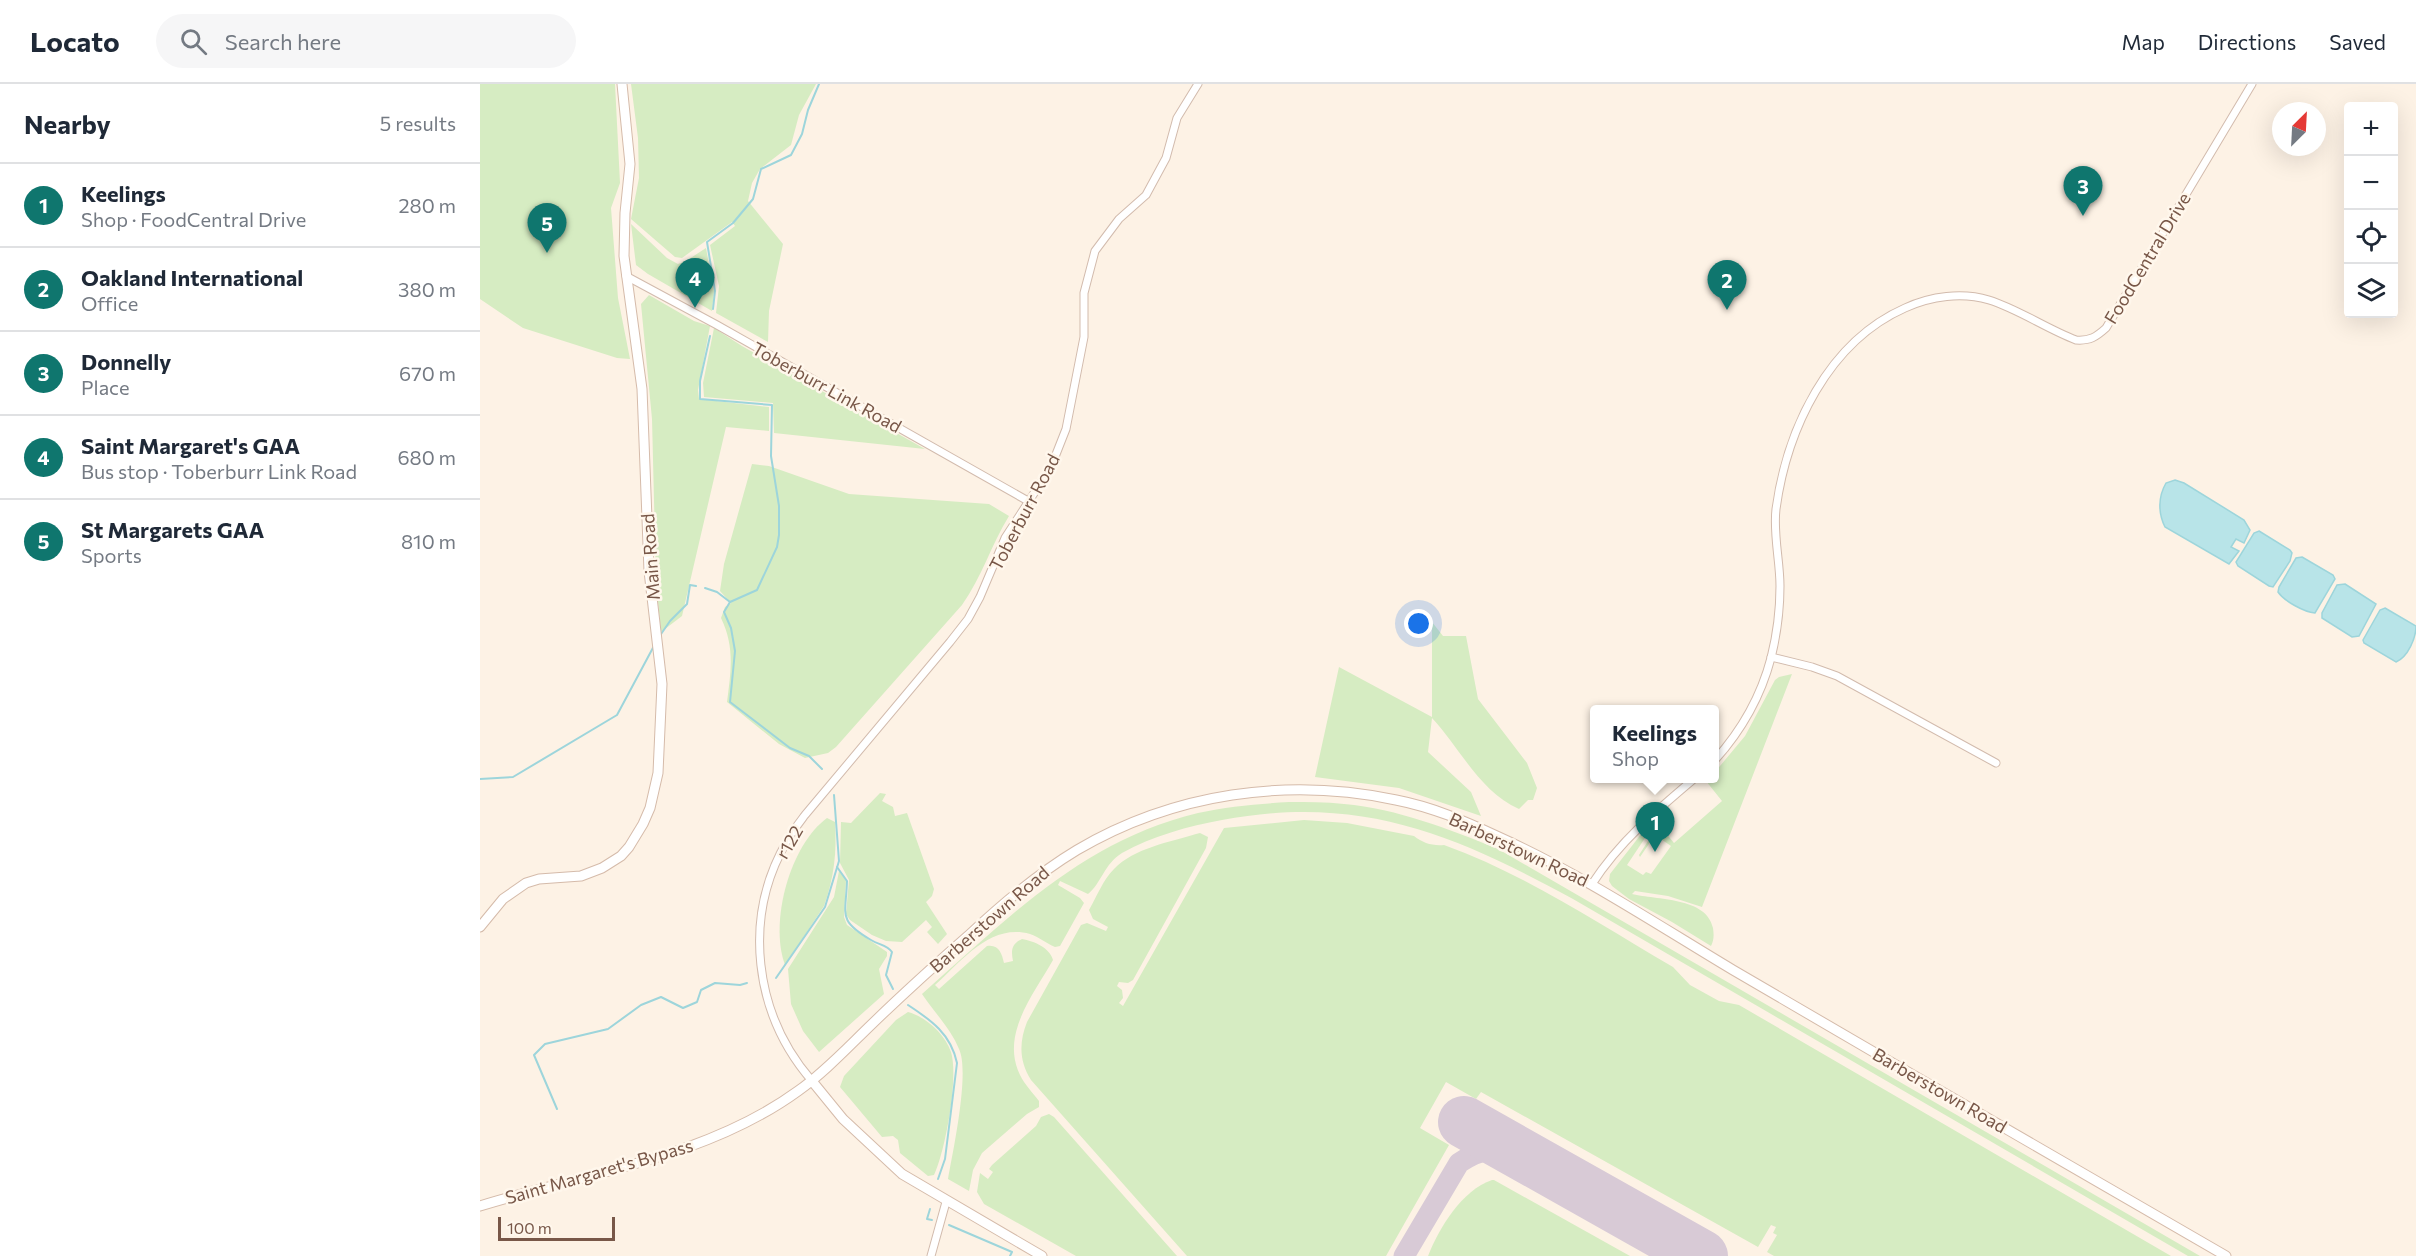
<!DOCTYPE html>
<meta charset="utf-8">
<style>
:root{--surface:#fff;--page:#f6f6f7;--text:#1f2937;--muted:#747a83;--line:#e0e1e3;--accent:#0f766e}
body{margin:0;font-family:Commissioner,sans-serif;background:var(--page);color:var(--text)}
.controls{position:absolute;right:18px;top:18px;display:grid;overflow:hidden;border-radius:6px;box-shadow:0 6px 24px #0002}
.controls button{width:54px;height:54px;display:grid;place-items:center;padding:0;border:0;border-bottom:2px solid var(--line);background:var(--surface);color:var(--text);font:30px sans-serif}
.compass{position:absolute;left:1792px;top:18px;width:54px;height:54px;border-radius:50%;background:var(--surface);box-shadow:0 6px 24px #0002;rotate:24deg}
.scale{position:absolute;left:18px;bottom:15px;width:117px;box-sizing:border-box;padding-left:6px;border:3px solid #785748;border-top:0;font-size:16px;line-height:21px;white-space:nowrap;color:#785748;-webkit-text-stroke:4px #fff7ec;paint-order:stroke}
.you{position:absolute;left:939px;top:540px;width:21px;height:21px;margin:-15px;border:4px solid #fff;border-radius:50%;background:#1a73e8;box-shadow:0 0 0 9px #1a73e833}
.badge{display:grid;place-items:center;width:39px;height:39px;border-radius:50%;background:var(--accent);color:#fff;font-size:20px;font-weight:700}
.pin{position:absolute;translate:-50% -50px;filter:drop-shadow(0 2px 3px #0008)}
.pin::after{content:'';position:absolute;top:32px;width:21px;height:18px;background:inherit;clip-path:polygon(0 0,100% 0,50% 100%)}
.popup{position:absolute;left:1110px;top:621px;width:129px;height:78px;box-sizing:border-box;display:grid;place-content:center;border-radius:6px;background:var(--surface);filter:drop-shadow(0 2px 4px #0005);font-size:20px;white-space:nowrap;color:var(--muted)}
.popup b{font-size:22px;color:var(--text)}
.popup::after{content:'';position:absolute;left:50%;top:100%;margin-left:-12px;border:12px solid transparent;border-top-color:var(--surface)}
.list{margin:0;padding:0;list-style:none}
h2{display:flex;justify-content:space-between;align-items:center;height:78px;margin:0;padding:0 24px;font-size:26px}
h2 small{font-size:20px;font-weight:400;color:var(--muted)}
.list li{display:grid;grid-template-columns:39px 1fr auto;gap:18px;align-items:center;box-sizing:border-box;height:84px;padding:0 24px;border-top:2px solid var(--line)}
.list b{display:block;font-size:22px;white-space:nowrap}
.list p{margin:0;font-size:20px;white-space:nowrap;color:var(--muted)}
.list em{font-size:20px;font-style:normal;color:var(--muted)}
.icon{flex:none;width:33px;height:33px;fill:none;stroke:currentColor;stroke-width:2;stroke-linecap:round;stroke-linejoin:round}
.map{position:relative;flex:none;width:1936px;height:1172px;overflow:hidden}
header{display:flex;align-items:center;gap:36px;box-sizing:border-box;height:84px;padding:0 30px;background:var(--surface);border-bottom:2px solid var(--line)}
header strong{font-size:28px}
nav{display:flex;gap:33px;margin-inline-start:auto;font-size:21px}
.search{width:420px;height:54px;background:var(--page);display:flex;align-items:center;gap:15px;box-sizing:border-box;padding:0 21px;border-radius:33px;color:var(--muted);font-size:22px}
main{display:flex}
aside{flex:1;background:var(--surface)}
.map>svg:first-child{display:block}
.green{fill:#d6ecc2}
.water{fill:#b8e4e8;stroke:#9dd5db;stroke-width:1.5}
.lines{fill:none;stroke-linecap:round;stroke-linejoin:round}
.stream{stroke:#9dd5db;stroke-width:2}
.taxiway{stroke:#d8cad6;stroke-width:21}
.runway{stroke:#d8cad6;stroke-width:52}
.street-casing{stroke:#d2bbad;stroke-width:9}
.secondary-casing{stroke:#d5bbaa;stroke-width:11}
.street{stroke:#fff;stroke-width:7}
.secondary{stroke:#fff;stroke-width:9}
.labels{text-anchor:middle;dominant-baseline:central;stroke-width:5;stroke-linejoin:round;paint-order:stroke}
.street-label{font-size:18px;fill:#785748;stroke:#fff7ec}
</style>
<header>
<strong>Locato</strong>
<div class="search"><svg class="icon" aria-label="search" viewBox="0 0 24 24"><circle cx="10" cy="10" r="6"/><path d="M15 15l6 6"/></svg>Search here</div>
<nav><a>Map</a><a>Directions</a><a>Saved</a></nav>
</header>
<main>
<aside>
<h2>Nearby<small>5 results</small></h2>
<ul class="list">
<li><span class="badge">1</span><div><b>Keelings</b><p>Shop · FoodCentral Drive</p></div><em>280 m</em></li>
<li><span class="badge">2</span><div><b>Oakland International</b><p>Office</p></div><em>380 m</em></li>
<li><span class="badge">3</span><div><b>Donnelly</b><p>Place</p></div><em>670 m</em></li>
<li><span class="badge">4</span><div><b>Saint Margaret's GAA</b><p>Bus stop · Toberburr Link Road</p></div><em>680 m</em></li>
<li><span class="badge">5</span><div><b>St Margarets GAA</b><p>Sports</p></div><em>810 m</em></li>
</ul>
</aside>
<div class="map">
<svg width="1936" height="1172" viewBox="0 0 1936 1172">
<rect width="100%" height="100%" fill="#fdf2e5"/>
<!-- green -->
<g class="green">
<path d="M0,0h135l5,99 -9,25 7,90 12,61 -13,-1 -94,-30 -43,-29z"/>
<path d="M151,0h185l-17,31 -8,30 -31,24 -8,14 -4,18 35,43 -14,67 -1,31 -52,-29 3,-27 -9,-41 25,-19 -3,-4 -50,36 -7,-1 -44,-38 8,-41 -1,-40z"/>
<path d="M151,140l36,34 11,6 8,-3 20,-13 8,43 -2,20 -64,-37 -12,-9z"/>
<path d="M169,211l45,26 16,5 -12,64 1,9 70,8v24l-43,-4 -44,189 -21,16 -5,-51 -4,-162 -11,-115z"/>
<path d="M234,244l28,18 183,103 -151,-16 -1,-30 -69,-6 -1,-14z"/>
<path d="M272,380l17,2 80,28 140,10 20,12c-18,29 -27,61 -47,89l-126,142 -8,6 -23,5 -26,-14 -52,-42c4,-31 8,-55 -6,-84l4,-11 6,-4 -11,-12 4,-27z"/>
<path d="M952,538l11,14h23l12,63 49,64 10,25 -4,12h-5l-9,9c-39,-17 -59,-61 -87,-91l-4,34 43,40 10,24 -82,-28 -84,-11 24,-110 93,50z"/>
<path d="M1312,590l-90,233 -34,-11 -33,-5 -3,3c24,6 75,3 81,34 1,7 1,12 -2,18l-39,-24 -43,-23 -17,-13 -3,-5 1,-7 32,-41 3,5 -18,27 16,10 3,-3 5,2 20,-28 -16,-11 -15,22 -1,-2 11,-17 -1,-10 7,-7 18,22 48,-42 -16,-20 9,-3v-6l30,-36 30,-56 4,-3z"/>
<path d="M400,709l6,1 -4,7 11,6 2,9 12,-3 27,76 -2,7 -6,6 21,32 -9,10 -11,-12 5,-5 -6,-7 -24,22 -16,-1 -14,-6 -22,-15 -4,-6 3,-34 -9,-17 1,-41 10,1z"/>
<path d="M809,718c18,0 37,0 55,2 54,5 105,25 154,45l702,407h-12l-615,-357c-119,-65 -213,-105 -351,-79 -33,6 -70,16 -100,33 -18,11 -21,31 -34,41l-28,-13 -2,4 22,13 4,5 -24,43 -5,1c-9,-4 -16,-10 -25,-13 -40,-11 -68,27 -95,51l4,4 48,-43c12,-2 15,8 17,17l9,-2c-2,-10 -2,-17 9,-22 12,2 28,9 31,21 -19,34 -53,74 -33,115 5,10 13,18 19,26v6l-12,7 -45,39 -9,17 -4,21 -21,-12c5,-28 22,-107 11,-130 -8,-20 -25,-37 -37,-55 85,-75 160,-153 276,-181 30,-7 60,-9 91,-11z"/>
<path d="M347,734l8,4c2,30 -1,56 -11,84l-39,59c-16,-43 5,-120 42,-147z"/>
<path d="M824,736l43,3 67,13c9,7 18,10 30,9 81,29 155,79 229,122l17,18 29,16 20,4 432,251h-397l-7,-4 10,-17 -4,-2 3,-6 -5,-2 -13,22 -277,-155 -5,7 -30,-17 -26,46 29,17 -63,111h-199l-156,-176c-12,-19 -12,-38 -4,-58l54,-97 6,-2 19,8 2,-4 -15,-8 -4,-9c8,-14 14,-30 25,-41 20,-21 56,-27 82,-35l4,-1 8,4 -2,11 -73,132 -5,3 -9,-1 -2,4 5,4 1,8 -4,5 4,3 101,-178z"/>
<path d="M359,787l7,9 -2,37 3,8 40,27v4l-8,13 5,25 -65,58 -16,-21 -12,-27 -3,-35 46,-72z"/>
<path d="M428,928c18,5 37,22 43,40 8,25 -6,100 -17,123l-6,1 -28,-23 -2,-13 -5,-4 -11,1 -42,-50 4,-11 52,-56z"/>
<path d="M569,1030l5,3 123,139h-101l-92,-52 -7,-12 3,-19 8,6 5,-7 -4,-3 3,-4 44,-39 5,-9z"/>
<path d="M1012,1096h2l136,76h-202c11,-28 34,-66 64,-76z"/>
</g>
<!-- water -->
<g class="water">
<path d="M1695,396l9,3 60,37 6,10 -6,13 -8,-4 -5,8 8,4 -10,13 -64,-37c-7,-14 -7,-30 1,-44z"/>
<path d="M1779,447l31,19 2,3 -2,8 -17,26 -4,-1 -31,-20 -2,-4 18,-29z"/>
<path d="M1822,473l31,18 2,4 -20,34c-11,-1 -31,-12 -37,-21l1,-5 17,-29z"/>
<path d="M1865,500l31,20 -17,32 -7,1 -30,-19v-5l15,-28z"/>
<path d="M1905,524l31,18c0,12 -8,31 -20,36l-32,-19 -1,-3 17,-30z"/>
</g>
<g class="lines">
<!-- stream -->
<g class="stream">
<path d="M233,225l2,-18 -8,-49 26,-19 20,-24 8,-30 30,-14 11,-21 6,-24 11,-26"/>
<path d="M230,252l-10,45v18l72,6 -1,51 8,50v29l-2,12 -20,43 -27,12 -6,10 7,16 4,23 -5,51 60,46 19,8 13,13"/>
<path d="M225,504l12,4 13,10"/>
<path d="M179,553l11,-16 17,-17 3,-19 6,1"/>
<path d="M0,695l33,-2 104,-62 38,-71"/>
<path d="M357,783l10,14c-1,34 -10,39 24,59 8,5 16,5 21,12l-6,23 7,14"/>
<path d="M296,894l49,-71 14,-46 -5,-66"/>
<path d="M428,921c23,15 43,29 49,58l-12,96 -7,20"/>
<path d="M77,1025l-23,-54 11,-11 63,-15 33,-24 20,-8 22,11 14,-6 4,-12 14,-7 25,2 7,-2"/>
<path d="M450,1125l-3,10 5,1"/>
<path d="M469,1141l63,27 -2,4"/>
</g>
<!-- taxiway -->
<g class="taxiway">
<path d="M1203,1161l12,11"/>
<path d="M924,1172l55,-93c23,-16 38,-16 64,-8"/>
</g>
<!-- runway -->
<path class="runway" d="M984,1038l238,134"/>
<defs>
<g id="street">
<path d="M146,192l91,49 311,176"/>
<path d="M1291,573l41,10 25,9 159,87"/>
<path d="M1235,676c26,-29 46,-64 56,-102 6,-24 9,-48 9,-72 0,-25 -7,-52 -4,-77 11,-80 52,-167 129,-201 26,-12 57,-16 84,-8 29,9 58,29 87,40 14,1 20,-3 30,-12l146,-244"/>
<path d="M1112,800c27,-42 65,-74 103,-106"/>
<path d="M332,997c-58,-67 -70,-163 -25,-240 5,-9 12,-18 18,-26l145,-173 18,-23 12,-22 25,-59 46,-71 15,-38 18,-92v-44l11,-42 24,-32 27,-24 20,-37 11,-40 21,-34"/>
<path d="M451,1172l15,-54"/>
</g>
<g id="secondary">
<path d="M0,843l23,-28 23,-16 13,-4 42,-3 21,-8 19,-12 8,-9 14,-23 7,-16 8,-35 4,-89 -13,-113 -7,-182 -18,-133 1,-43 5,-49 -8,-80"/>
<path d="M332,997l31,38 59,55 140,82"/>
<path d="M0,1122c106,-33 226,-48 318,-115 27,-19 50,-44 74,-67 31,-30 63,-59 96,-88 34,-32 69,-62 109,-86 97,-57 210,-73 319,-50 36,7 69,21 103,37 82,37 157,87 234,133 164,96 328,191 493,286"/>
</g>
</defs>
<!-- street casing -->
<use href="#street" class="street-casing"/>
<!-- secondary casing -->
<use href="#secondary" class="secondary-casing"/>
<!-- street -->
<use href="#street" class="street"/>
<!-- secondary -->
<use href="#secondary" class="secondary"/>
</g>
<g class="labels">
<!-- street labels -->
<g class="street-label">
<text transform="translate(1667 174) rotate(-59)">FoodCentral Drive</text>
<text transform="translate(347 303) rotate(29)">Toberburr Link Road</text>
<text transform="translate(544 428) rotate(-62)">Toberburr Road</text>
<text transform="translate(170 473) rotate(-94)">Main Road</text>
<text transform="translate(309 758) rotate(-60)">r122</text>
<text transform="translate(1039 765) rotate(25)">Barberstown Road</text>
<text transform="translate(509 835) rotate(-41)">Barberstown Road</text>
<text transform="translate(1460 1006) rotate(30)">Barberstown Road</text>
<text transform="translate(119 1087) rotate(-16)">Saint Margaret's Bypass</text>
</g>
</g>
</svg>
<div class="controls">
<button>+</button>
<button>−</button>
<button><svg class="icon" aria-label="locate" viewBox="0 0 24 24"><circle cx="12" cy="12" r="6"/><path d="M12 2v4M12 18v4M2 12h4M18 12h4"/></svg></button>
<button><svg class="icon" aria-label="layers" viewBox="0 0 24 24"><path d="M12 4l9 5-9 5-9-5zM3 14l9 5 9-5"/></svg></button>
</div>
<svg class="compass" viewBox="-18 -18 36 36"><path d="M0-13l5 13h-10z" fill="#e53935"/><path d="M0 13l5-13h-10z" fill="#747a83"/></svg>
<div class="scale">100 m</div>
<div class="you"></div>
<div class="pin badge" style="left:1175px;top:768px">1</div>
<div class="popup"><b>Keelings</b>Shop</div>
<div class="pin badge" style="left:1247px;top:226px">2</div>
<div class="pin badge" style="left:1603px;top:132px">3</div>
<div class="pin badge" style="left:215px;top:224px">4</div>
<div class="pin badge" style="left:67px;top:169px">5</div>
</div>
</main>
